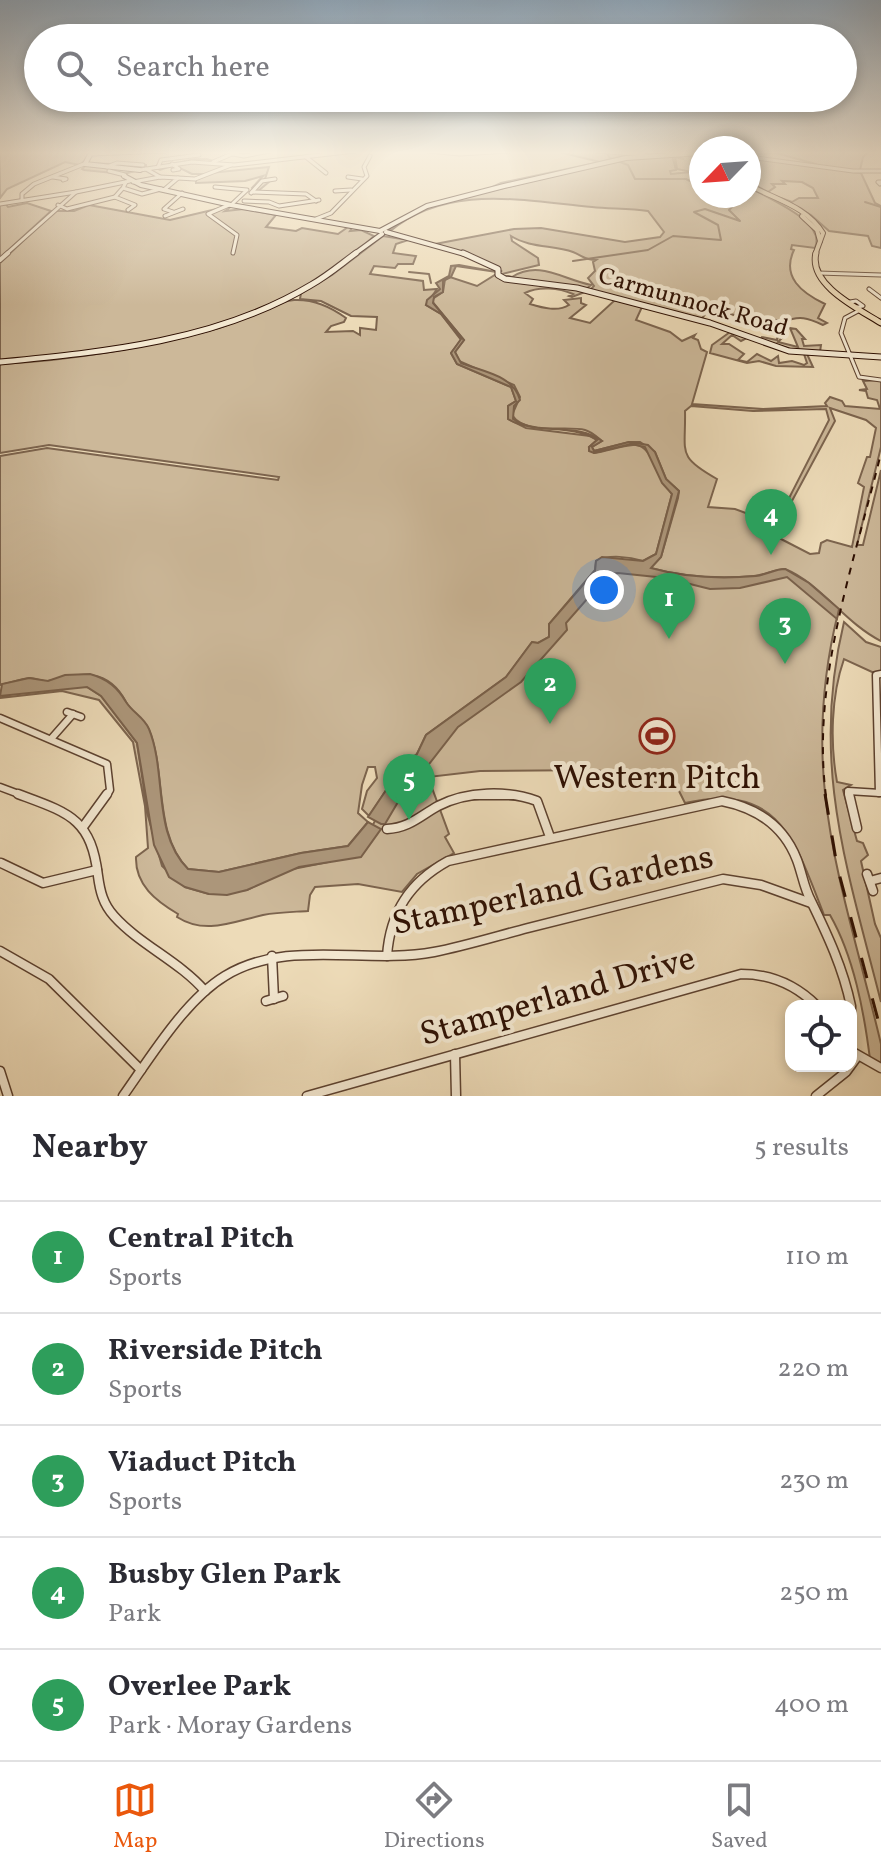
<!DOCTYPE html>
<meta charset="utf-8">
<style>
:root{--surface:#fff;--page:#f7f7f7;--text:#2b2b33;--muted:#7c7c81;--line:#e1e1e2;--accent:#ea580c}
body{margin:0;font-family:Vollkorn,serif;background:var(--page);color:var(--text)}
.controls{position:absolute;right:24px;bottom:24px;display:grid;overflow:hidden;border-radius:16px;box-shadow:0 4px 12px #0003}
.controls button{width:72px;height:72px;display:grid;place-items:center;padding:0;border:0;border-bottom:2px solid var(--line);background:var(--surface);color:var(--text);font:40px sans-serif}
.compass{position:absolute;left:689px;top:136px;width:72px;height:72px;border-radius:50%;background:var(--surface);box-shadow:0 4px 12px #0003;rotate:245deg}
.you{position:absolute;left:604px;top:590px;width:28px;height:28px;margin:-20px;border:6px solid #fff;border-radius:50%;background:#1a73e8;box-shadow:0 0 0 12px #1a73e833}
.badge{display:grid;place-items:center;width:52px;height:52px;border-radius:50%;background:var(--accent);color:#fff;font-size:26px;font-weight:700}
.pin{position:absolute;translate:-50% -66px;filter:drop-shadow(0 2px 4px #0008)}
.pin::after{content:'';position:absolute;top:42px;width:28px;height:24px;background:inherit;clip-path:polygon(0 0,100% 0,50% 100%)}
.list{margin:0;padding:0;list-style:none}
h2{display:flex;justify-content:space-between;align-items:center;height:104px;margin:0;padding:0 32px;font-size:34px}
h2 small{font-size:26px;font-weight:400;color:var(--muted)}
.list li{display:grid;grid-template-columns:52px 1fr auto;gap:24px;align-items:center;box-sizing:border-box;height:112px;padding:0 32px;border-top:2px solid var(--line)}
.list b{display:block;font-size:30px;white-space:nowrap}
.list p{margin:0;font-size:26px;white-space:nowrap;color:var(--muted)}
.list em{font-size:26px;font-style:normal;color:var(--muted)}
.icon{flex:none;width:44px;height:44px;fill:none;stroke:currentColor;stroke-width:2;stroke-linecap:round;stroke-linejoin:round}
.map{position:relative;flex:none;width:881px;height:1096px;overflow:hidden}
.search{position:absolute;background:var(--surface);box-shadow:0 4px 12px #0003;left:24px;right:24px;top:24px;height:88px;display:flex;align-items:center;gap:20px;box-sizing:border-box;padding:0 28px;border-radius:44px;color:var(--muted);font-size:30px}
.sheet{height:664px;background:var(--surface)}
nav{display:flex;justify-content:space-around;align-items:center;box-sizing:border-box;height:112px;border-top:2px solid var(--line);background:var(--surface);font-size:22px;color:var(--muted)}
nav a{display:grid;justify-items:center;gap:4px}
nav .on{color:var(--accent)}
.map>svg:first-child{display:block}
.green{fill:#ccb899;stroke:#7c644e;stroke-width:2;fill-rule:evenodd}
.water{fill:#ac967a;stroke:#79604a;stroke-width:2}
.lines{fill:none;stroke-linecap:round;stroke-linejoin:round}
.stream{stroke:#79604a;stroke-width:2}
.minor-far2-casing{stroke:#5d4230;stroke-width:5}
.minor-far1-casing{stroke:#5d4230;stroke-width:9}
.minor-casing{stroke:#5d4230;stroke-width:11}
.tertiary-far1-casing{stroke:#5d4230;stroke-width:5}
.tertiary-casing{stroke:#5d4230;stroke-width:6}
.secondary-far1-casing{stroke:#2d0f02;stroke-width:6}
.secondary-casing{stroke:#2d0f02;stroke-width:7}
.primary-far1-casing{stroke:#2d0f02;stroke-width:6}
.primary-casing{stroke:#2d0f02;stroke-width:7}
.minor-far2{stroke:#f3e8d1;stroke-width:3}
.minor-far1{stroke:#f3e8d1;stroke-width:6}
.minor{stroke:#f3e8d1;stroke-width:8}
.tertiary-far1{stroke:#f3e8d1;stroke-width:3}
.tertiary{stroke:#f3e8d1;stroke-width:4}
.secondary-far1{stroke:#f3e8d1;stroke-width:4}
.secondary{stroke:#f3e8d1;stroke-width:5}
.primary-far1{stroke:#eddbb8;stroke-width:4}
.primary{stroke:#eddbb8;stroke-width:5}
.rail-far1{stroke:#2d0f02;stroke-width:2;stroke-dasharray:7 7;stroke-linecap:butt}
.rail{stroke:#2d0f02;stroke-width:3;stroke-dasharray:21 21;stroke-linecap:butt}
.labels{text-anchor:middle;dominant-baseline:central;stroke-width:8;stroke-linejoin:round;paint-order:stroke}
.far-street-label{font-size:24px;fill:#2d0f02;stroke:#f3e8d1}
.near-poi-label{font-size:34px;fill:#2d0f02;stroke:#f3e8d1}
.near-street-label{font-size:34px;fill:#2d0f02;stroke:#f3e8d1}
</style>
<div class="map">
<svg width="881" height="1096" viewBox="0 0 881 1096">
<rect width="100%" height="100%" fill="#eddbb8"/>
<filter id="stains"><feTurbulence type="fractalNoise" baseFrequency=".0025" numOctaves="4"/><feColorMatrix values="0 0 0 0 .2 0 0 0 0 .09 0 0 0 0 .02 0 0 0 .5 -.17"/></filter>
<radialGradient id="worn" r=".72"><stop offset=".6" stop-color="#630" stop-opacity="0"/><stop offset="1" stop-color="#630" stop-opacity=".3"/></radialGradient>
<!-- green -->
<g class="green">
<path d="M0,151h89l1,5 -8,7 64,2v3l-22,6 -40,-4 -2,-1 3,-3 -20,-4 -58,27 -7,9z"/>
<path d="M555,151h146v45h48v-9c19,12 78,34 66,61l-23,-3 -1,4 3,1c-13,27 8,43 31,54l-7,14 9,5 -4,2c-15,-7 -24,-10 -39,-3l3,2 -2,11 -7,7 20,5 -8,-19 6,1 9,10h-3l2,7 17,-1 -1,7 -29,-3 -31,-9 2,-3 15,3 3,-19 -39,-9 -1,4 -32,-6 -7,10 -111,-30 4,-4 -6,-8 7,-7 -2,-9 3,-2c-11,0 -13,-4 -23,-8 -20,-7 -43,-4 -62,-16l1,5 26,17 1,7 -37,9 10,3c27,-17 50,2 79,8l-6,5 -23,-6 23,8 -13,5 -3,-1 4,-2c-14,-6 -34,-8 -48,-1l8,6 -3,5c13,4 28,8 39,1l-5,-5 17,-2v5l5,2 -16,13 20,5 25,-23 27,7 -6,13 34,12 12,9 13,-6 -2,3 5,2 3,9 6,3 -15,52 71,5 64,-3 -2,-3 5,-6 12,4 3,5 35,3 -3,-9 -9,-2 -2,-7 -7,-1 8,-1 -4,-8 18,-1v67l-24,98h6l18,-75v171c-35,-17 -61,-58 -96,-72 -10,0 -20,6 -31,7 -36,3 -70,1 -104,-8l11,-11 17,-59 1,-7 -13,-12 -11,-27 -15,-10h-11l-35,9 -2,-4 10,-6c-5,-4 -10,-9 -17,-11 -19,-5 -59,6 -73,-15l8,-18 -6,-12 -55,-24 -4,-9 9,-12 -33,-40 12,-8 2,-13 5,-2 27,9 24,-15 -28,-15 -38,-12 79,-15 27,-1 84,14 35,-5 4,-5 -16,-21c-19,-3 -38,-2 -56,-4 -69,-6 -145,-24 -203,25l2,-5 27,-16 27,-9 180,-43 47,-4 4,15 -6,1 1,3 20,-2 -14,-3 -2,-12 9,2 -5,-4 8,-3h-47l-154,38 15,-7 99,-21zM691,406l62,5 73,-2 3,11 -45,88 -25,10 -24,-9 -27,-2 9,-28c-41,-23 -31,-26 -32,-68zM830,408l36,12 10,8 -6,29h-3l-9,26 6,4 -12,60 -25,-7 -6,3 -2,10 -9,1 -29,-15 -2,-14 56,-104z"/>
<path d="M749,151h121l-7,6 -3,13 -14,1 15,2 14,30 6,3v42l-9,-2 -4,-10 -39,-5 -18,-16 -36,-19 17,6 7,-4h19l-5,-10 -11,-6 -20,-1 3,3h-13l3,3 -7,5 -19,-10v-24l67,9v-3l-40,-11 -27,2z"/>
<path d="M194,159h13l21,7 -18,7 59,-6 -4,12 5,2 -13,11 -5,-4 11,-12 -18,5 -49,2v-5l7,-4h-11l-18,-9 -14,5 -3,-2z"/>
<path d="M5,203l3,4 19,-4 24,8 -51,47v-54z"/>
<path d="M89,205l81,15 59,-14h3l-7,5 19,-2 32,6 -10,12 30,4 6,-3 36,6 10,-7 4,1 -2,3 11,-1 13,6c-54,54 -148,94 -223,107 -50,8 -101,12 -151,18v-98l59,-57 -2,5h17z"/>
<path d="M383,236l25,4 -12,4 -3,9 23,3 -3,8h-15l-3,4 -21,-2 -4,8 53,7 1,9 13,-1 -11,16 15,9 20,26 -10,13 6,11 54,23 5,14 -8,5v13l18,9 64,8 7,4 -8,7 5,6c13,-2 27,-7 39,-8 18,-3 27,35 39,49l-16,60 -13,7c-13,-4 -34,-7 -47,0l-1,9 -46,54v13l-11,6 -6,-1 -26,35 -80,58 -9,19 -14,11 -34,51 -7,-7 5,-18 10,-13 -2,-11h-7l-6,18 -4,28 10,9 -20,24 -47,7 -82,19 -31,-3c-35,-36 -21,-95 -39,-139 -4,-11 -18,-18 -23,-28 -18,-35 -45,-29 -78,-21 -5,1 -12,-3 -18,-3 -10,1 -20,5 -30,7v-229l47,-8 231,32 1,-3 -230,-32 -49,8v-89c75,-4 146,-16 219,-36 24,-7 50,-25 75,-28 19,-1 37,7 52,18l-2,4 -13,4 -5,6 27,-1 7,4v-7l16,2 1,-13 -26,-1 -30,-15 -21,-2 1,-6 31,-18z"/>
<path d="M730,332l17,6 -6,3 -9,-6 -10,9h7l15,10 -6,6 9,2 10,-8 14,7 7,-5 1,7 13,-2 12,4 3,-2 -3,-9h3l6,13 -37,-1 -17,-5 -12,2 -37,-10 2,-8z"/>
<path d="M608,569l91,13 90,-8 49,39c-41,165 6,274 43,431v19l-11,-4c-6,-47 -16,-102 -40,-144h-6c-29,-74 -44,-133 -139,-112l-6,-12 -8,-5 -74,-16 -117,1 -52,6 21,57 -4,3 9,16 -37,21 -15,18 -44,-8 -43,3 -5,8 -2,16c-15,1 -30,1 -45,4 -31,7 -58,20 -86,2l1,-3c-22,-13 -43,-29 -42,-57l12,-9 -3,-42 -12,-64 -34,-42 -37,-9 -62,7 10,-4 53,-7h24l14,9 36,47 11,73 14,50 23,21 24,7 38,-4 41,-20 40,-8 34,-17 21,-39 61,-73 98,-84 17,-25z"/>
<path d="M844,622l22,20 15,5v25h-9l-28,-13c-13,37 -14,84 -7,123l14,3 -8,5 14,51 6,2 5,12 -7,6 14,63 6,14v64c-34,-134 -71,-240 -37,-380z"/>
</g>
<!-- water -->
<g class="water">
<path d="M459,265l38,7 -41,-6 -5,11 -8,4v11l-9,5 -1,6 31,37 -9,12 6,11c23,9 52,12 59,37l-6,6 -1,13c28,18 61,2 89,22l-10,6 2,4 35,-9 19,3 7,7 11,27 13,12 -18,66 -10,11c35,10 69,11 105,8 10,-1 19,-7 29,-7l24,14 30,26 -2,10 -50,-42 -47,11 -30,1 -44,-11 -48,-5 -9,1 -43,49 1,7 -46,52 -63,45 -32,41 -15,12 -26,44h-4l-13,-7 35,-52 14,-11 9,-19 80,-58 26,-35 6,1 11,-6v-13l46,-53 1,-10 6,-4 41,4 13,-7 16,-60 -10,-11 -17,-36 -14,-3 -37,9 -5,-2v-4l8,-7c-26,-17 -61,-5 -89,-21v-13l8,-5 -5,-14 -54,-23 -6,-11 10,-14 -20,-25 -15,-9 1,-5 13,-11 -4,-6 13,-7 2,-10z"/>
<path d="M90,674c18,5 28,14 36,28 7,11 18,15 23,27 18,44 3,104 39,140l31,3 82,-19 47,-7 20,-24 13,7 -20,28 -62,10 -52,23 -20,5 -18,-1 -24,-7 -16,-10 -15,-32 -17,-102 -36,-47 -14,-9 -87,9 2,-12 27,-6 19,3 17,-6z"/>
</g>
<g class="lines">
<!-- stream -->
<g class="stream">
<path d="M606,152l4,6 18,7 7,14h51l15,7"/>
<path d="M865,202l16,5"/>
<path d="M573,261l75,-11 25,-14 48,4 -3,-15 -24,-13 11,-3 35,12 -11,-11 9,-9 -6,-5"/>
<path d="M409,272l20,2 2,9"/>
</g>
<defs>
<g id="minor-far2">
<path d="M92,154l72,-3"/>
<path d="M233,154l11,2 26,-5"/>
<path d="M306,157l20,16"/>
<path d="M213,162l26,-11"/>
<path d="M172,164l7,5 -6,1"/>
<path d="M107,167l10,-4 26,2"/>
<path d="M158,167l3,-7 38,-5"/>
<path d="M146,169l14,8"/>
<path d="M109,171l16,4"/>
<path d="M53,177l13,2 -3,1"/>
<path d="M348,177l14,2"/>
<path d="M178,178l17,1 36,-14"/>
<path d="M126,182l-3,6 19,6 19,-5"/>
<path d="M133,182l27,-5 18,1 -13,11"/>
<path d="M880,184l-2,-2h3"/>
<path d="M215,187l32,3 -16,15"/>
<path d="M122,189l-7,8 20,8 -7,5"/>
<path d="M335,191l16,-1"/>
<path d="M252,192l54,2 10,7"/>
<path d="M251,193l11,-12 13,-2"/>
<path d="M22,200v-6l12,-10 50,-20"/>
<path d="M244,201l25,1 10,4 40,-6"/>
<path d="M0,204l76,-12"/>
<path d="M58,205l9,4 48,-12"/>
<path d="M229,205l-21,9 29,21 -4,18"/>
<path d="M173,212l-9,-3 18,-16"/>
<path d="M165,216l18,-7"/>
<path d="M316,219l15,-6 36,-37 -3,-9 6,-11"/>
<path d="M818,273l63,2"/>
<path d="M869,289l12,9"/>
<path d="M850,302l6,-1 7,5 -6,1"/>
<path d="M860,310l-15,8 -4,15 18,44 22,3"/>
</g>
<g id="minor-far1">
<path d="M67,712l14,5"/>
<path d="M0,718l107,46 3,26 -4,6"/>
<path d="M51,739l22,-25"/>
<path d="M0,787l24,9"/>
<path d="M879,793l-3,-118 5,-1"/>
<path d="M466,796h55"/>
<path d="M849,796l-1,-5 32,2"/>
</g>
<g id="minor">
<path d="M18,794c51,19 73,24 80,82 2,15 5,28 16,40 26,29 65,45 91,75"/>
<path d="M849,794l8,34"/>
<path d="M83,827l24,-33"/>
<path d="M387,829c22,-1 33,-13 51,-23 29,-15 69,-16 99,-5l13,36"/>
<path d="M1,863l42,20 54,-13"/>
<path d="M867,874l6,17"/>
<path d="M870,881l11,-3"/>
<path d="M0,951l49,28 92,91"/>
<path d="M272,956l2,43"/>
<path d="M387,956c3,-44 23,-74 61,-95l274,-60c35,7 62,25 75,59 5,13 7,28 14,41 17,35 32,67 40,105"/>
<path d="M266,1001l17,-5"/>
<path d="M851,1008v41"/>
<path d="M851,1051l30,17"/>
<path d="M455,1054l1,42"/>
<path d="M0,1071l8,25"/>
<path d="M123,1096c27,-38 62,-96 102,-120 62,-38 140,-11 209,-24 31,-6 63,-16 94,-24 65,-16 130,-33 195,-49l38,6 50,18"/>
<path d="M307,1096l434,-122c30,0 55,11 76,32"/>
<path d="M816,1096l30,-24 11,-15"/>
</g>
<g id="tertiary-far1">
<path d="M428,151l32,3 49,-3"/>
<path d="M597,151l49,4"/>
<path d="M749,157l104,14h28"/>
<path d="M140,170l52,-8 42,3 121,-14"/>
<path d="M5,255l71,-63 54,-11"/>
</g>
<path id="tertiary" d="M0,260l8,-7"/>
<g id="secondary-far1">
<path d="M92,151l-7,13 55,6"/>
<path d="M124,176l17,9 90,20 149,26"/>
<path d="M380,231l47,-25 77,-20 122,-28 75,-5"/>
<path d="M386,232l82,23"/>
<path d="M353,255l29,-21"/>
</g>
<g id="secondary">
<path d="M463,253l35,16v6l7,4 72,9 133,35 79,28 92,6"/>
<path d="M0,362c105,-10 218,-21 311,-77 16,-9 30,-21 45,-32"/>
</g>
<g id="primary-far1">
<path d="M751,186c26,14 56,21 72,47l-8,22"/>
<path d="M802,216l15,14 3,11"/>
</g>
<path id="primary" d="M816,253c-8,32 43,56 65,70"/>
</defs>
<!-- minor-far2 casing -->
<use href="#minor-far2" class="minor-far2-casing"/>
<!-- minor-far1 casing -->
<use href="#minor-far1" class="minor-far1-casing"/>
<!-- minor casing -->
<use href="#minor" class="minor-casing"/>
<!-- tertiary-far1 casing -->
<use href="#tertiary-far1" class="tertiary-far1-casing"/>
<!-- tertiary casing -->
<use href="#tertiary" class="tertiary-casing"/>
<!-- secondary-far1 casing -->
<use href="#secondary-far1" class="secondary-far1-casing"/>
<!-- secondary casing -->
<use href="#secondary" class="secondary-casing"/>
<!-- primary-far1 casing -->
<use href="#primary-far1" class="primary-far1-casing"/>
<!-- primary casing -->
<use href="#primary" class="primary-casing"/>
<!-- minor-far2 -->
<use href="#minor-far2" class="minor-far2"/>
<!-- minor-far1 -->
<use href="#minor-far1" class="minor-far1"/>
<!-- minor -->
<use href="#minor" class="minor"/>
<!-- tertiary-far1 -->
<use href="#tertiary-far1" class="tertiary-far1"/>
<!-- tertiary -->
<use href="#tertiary" class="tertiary"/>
<!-- secondary-far1 -->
<use href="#secondary-far1" class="secondary-far1"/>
<!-- secondary -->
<use href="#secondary" class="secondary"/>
<!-- primary-far1 -->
<use href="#primary-far1" class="primary-far1"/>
<!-- primary -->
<use href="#primary" class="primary"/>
<!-- rail-far1 -->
<path class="rail-far1" d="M826,796c-15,-115 28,-232 55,-343"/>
<!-- rail -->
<path class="rail" d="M825,794l12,72 44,165"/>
</g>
<!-- sky -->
<linearGradient id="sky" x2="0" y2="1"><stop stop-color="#90a8bc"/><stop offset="0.5" stop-color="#f7efdf"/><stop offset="1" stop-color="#f7efdf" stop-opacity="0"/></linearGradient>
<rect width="881" height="305" fill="url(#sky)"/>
<!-- icons -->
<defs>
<symbol id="stadium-ring" viewBox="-11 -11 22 22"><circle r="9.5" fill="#f3e8d1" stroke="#8f2418" stroke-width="1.5"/><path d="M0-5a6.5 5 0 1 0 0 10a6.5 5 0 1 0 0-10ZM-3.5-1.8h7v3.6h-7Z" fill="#8f2418"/></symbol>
</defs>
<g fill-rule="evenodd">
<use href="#stadium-ring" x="637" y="716" width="40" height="40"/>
</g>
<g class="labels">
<!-- far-street labels -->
<g class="far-street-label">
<text transform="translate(693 303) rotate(16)">Carmunnock Road</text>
</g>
<!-- near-poi labels -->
<g class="near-poi-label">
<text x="657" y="779">Western Pitch</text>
</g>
<!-- near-street labels -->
<g class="near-street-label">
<text transform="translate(553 892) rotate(-12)">Stamperland Gardens</text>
<text transform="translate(558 998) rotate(-16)">Stamperland Drive</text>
</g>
</g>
<rect width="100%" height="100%" filter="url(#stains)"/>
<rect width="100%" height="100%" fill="url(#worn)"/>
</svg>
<div class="controls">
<button><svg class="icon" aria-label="locate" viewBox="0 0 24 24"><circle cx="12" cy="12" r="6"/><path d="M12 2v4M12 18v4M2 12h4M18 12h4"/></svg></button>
</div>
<svg class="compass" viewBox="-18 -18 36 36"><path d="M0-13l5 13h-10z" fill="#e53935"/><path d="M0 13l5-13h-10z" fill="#7c7c81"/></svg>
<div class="you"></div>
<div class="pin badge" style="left:669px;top:639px;background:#2e9e5b">1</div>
<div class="pin badge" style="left:550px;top:724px;background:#2e9e5b">2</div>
<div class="pin badge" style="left:785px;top:664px;background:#2e9e5b">3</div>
<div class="pin badge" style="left:771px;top:555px;background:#2e9e5b">4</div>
<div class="pin badge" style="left:409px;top:820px;background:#2e9e5b">5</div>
<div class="search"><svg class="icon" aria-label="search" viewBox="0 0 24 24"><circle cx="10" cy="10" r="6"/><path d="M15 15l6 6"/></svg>Search here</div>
</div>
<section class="sheet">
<h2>Nearby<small>5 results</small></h2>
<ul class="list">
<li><span class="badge" style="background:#2e9e5b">1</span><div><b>Central Pitch</b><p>Sports</p></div><em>110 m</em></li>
<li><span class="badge" style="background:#2e9e5b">2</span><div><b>Riverside Pitch</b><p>Sports</p></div><em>220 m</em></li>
<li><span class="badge" style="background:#2e9e5b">3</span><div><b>Viaduct Pitch</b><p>Sports</p></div><em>230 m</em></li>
<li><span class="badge" style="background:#2e9e5b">4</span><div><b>Busby Glen Park</b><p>Park</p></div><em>250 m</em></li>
<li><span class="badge" style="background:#2e9e5b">5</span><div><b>Overlee Park</b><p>Park · Moray Gardens</p></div><em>400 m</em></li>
</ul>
</section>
<nav>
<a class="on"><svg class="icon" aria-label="map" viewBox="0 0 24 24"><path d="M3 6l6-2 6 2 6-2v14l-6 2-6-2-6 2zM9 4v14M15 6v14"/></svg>Map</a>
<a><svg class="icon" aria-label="directions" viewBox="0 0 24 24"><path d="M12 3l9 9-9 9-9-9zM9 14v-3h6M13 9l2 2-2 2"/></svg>Directions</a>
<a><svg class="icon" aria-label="saved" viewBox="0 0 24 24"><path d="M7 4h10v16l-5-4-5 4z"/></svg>Saved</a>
</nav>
